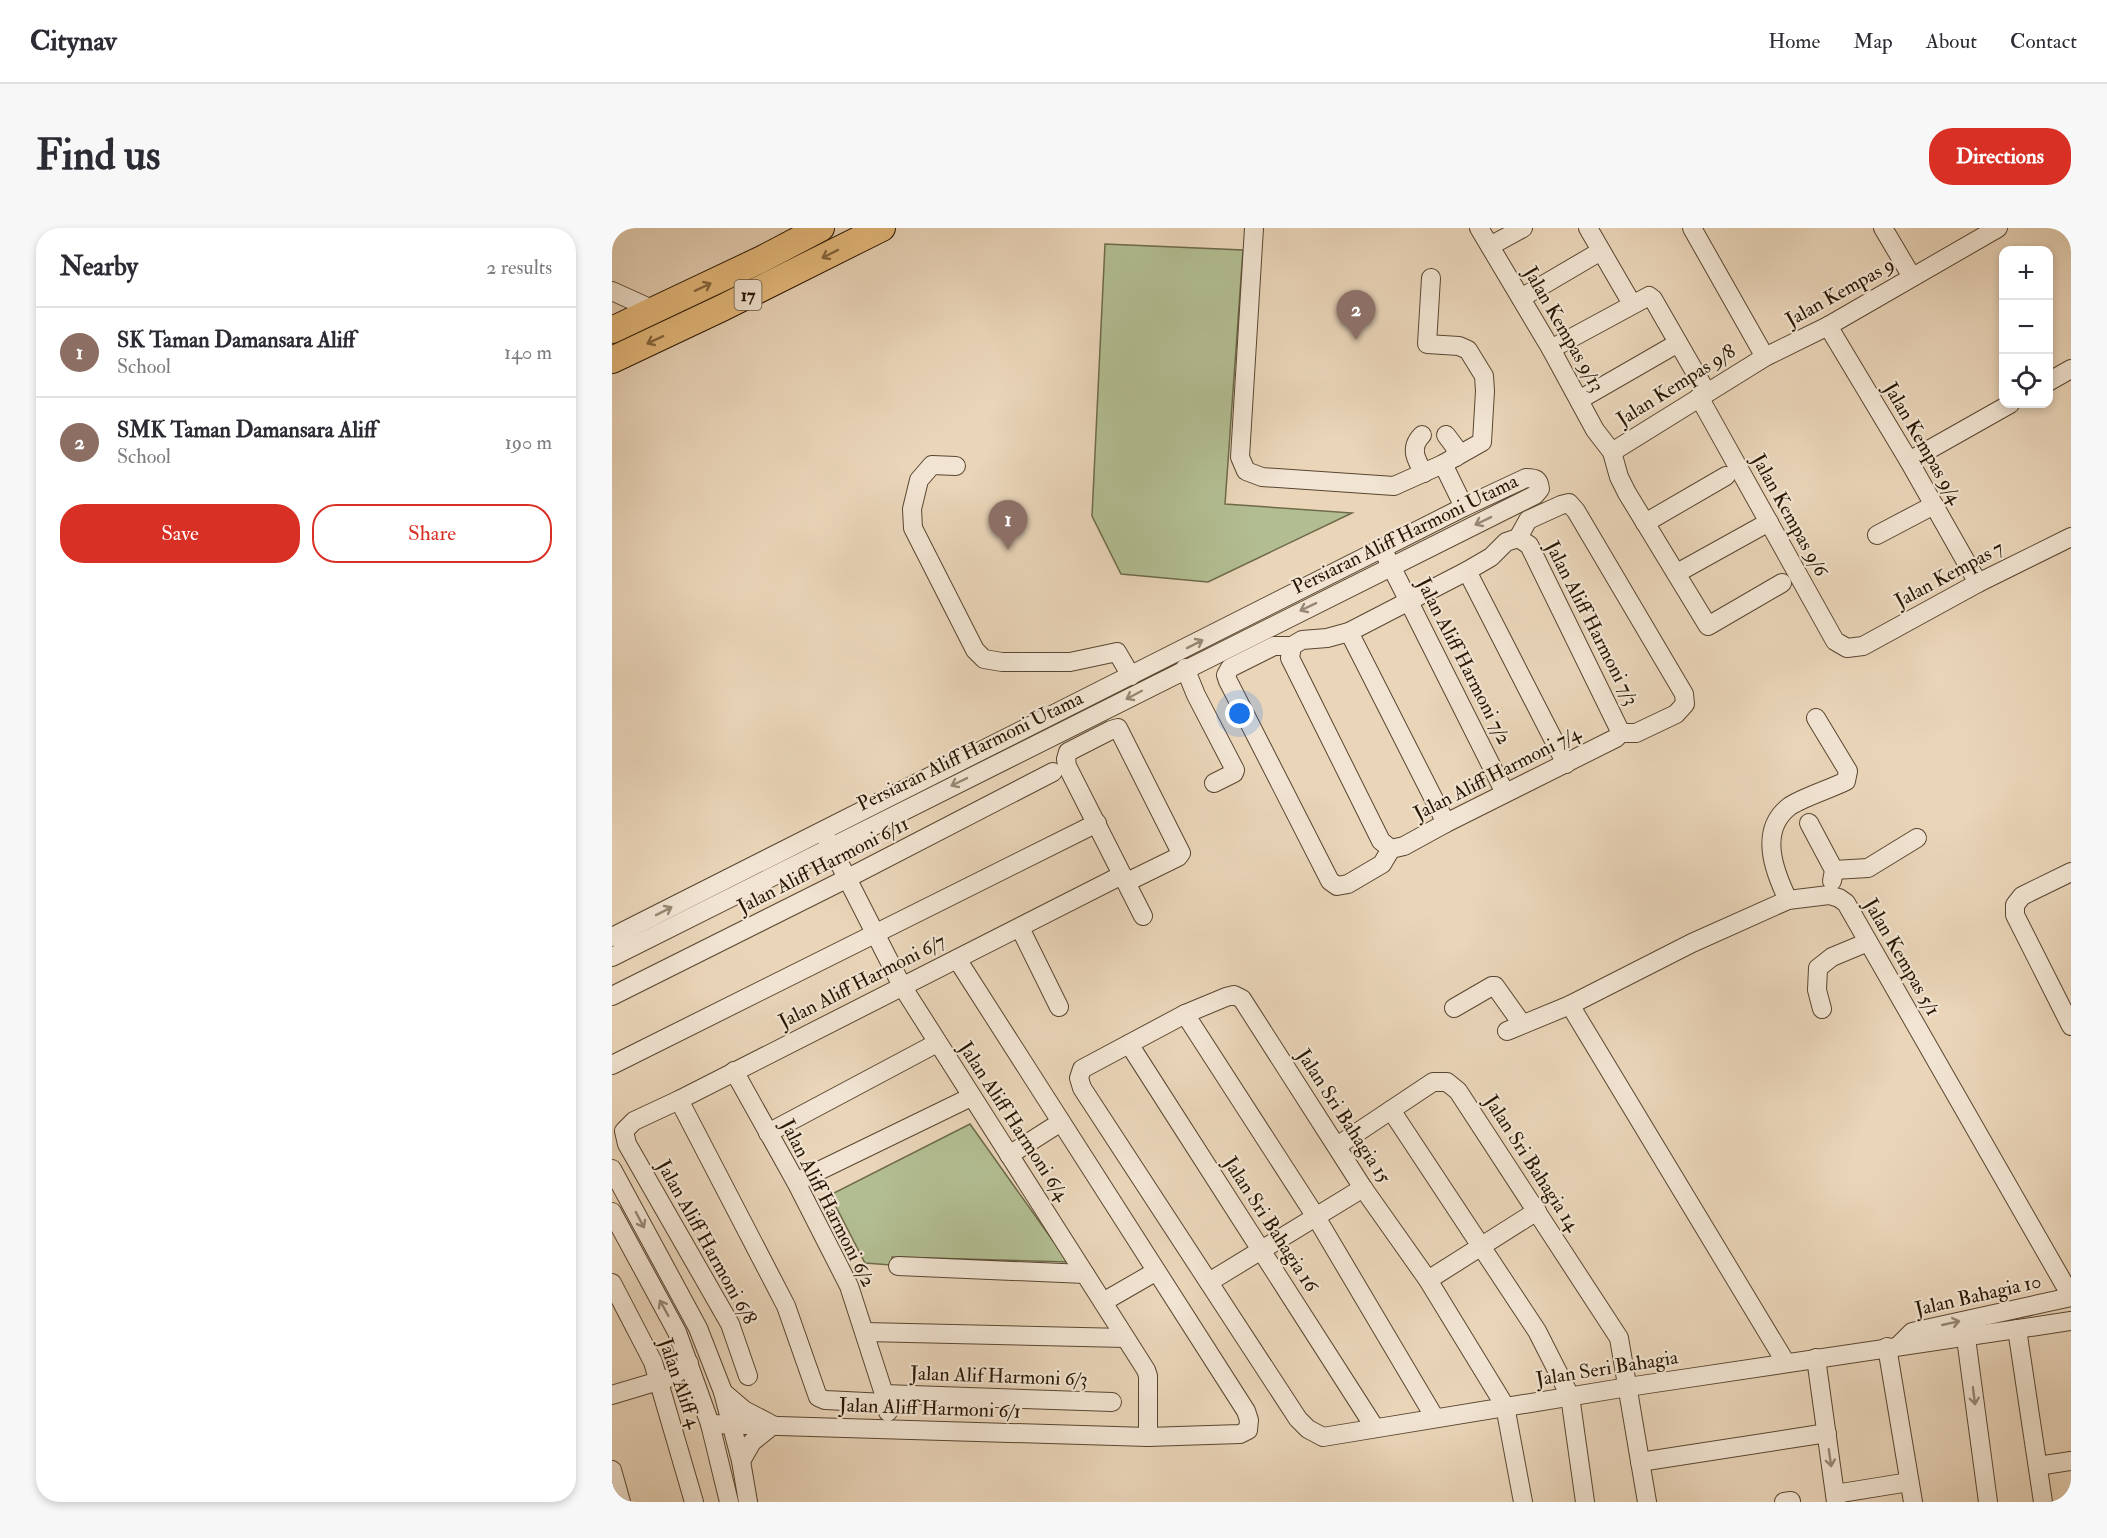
<!DOCTYPE html>
<meta charset="utf-8">
<style>
:root{--surface:#fff;--page:#f7f7f7;--text:#2b2b33;--muted:#7c7c81;--line:#e1e1e2;--accent:#d93025}
body{margin:0;font-family:"IM FELL Double Pica",serif;background:var(--page);color:var(--text)}
.controls{position:absolute;right:18px;top:18px;display:grid;overflow:hidden;border-radius:12px;box-shadow:0 3px 9px #0003}
.controls button{width:54px;height:54px;display:grid;place-items:center;padding:0;border:0;border-bottom:2px solid var(--line);background:var(--surface);color:var(--text);font:30px sans-serif}
.you{position:absolute;left:628px;top:486px;width:21px;height:21px;margin:-15px;border:4px solid #fff;border-radius:50%;background:#1a73e8;box-shadow:0 0 0 9px #1a73e833}
.badge{display:grid;place-items:center;width:39px;height:39px;border-radius:50%;background:var(--accent);color:#fff;font-size:20px;font-weight:700}
.pin{position:absolute;translate:-50% -50px;filter:drop-shadow(0 2px 3px #0008)}
.pin::after{content:'';position:absolute;top:32px;width:21px;height:18px;background:inherit;clip-path:polygon(0 0,100% 0,50% 100%)}
.list{margin:0;padding:0;list-style:none}
h2{display:flex;justify-content:space-between;align-items:center;height:78px;margin:0;padding:0 24px;font-size:26px}
h2 small{font-size:20px;font-weight:400;color:var(--muted)}
.list li{display:grid;grid-template-columns:39px 1fr auto;gap:18px;align-items:center;box-sizing:border-box;height:90px;padding:0 24px;border-top:2px solid var(--line)}
.list b{display:block;font-size:22px;white-space:nowrap}
.list p{margin:0;font-size:20px;white-space:nowrap;color:var(--muted)}
.list em{font-size:20px;font-style:normal;color:var(--muted)}
.actions{display:flex;gap:12px;padding:18px 24px}
.actions a{flex:1;padding:14px 0;border:2px solid var(--accent);border-radius:24px;text-align:center;font-size:21px;color:var(--accent)}
.actions .main{background:var(--accent);color:#fff}
.icon{flex:none;width:33px;height:33px;fill:none;stroke:currentColor;stroke-width:2;stroke-linecap:round;stroke-linejoin:round}
.map{position:relative;flex:none;width:1459px;height:1274px;overflow:hidden;border-radius:24px}
header{display:flex;align-items:center;gap:36px;box-sizing:border-box;height:84px;padding:0 30px;background:var(--surface);border-bottom:2px solid var(--line)}
header strong{font-size:28px}
nav{display:flex;gap:33px;margin-inline-start:auto;font-size:21px}
.intro{display:flex;align-items:center;justify-content:space-between;box-sizing:border-box;height:144px;padding:0 36px}
h1{margin:0;font-size:42px}
.button{padding:15px 27px;border-radius:24px;background:var(--accent);color:#fff;font-size:21px;font-weight:700}
main{display:flex;gap:36px;padding:0 36px}
aside{flex:1;background:var(--surface);border-radius:24px;box-shadow:0 3px 9px #0003}
.map>svg:first-child{display:block}
.green{fill:#b2be92;stroke:#6e6a4a;stroke-width:1.5}
.lines{fill:none;stroke-linecap:round;stroke-linejoin:round}
.minor-casing{stroke:#594630;stroke-width:20}
.highway-casing{stroke:#291602;stroke-width:28}
.minor{stroke:#f1e4d2;stroke-width:18}
.highway{stroke:#e5ba7c;stroke-width:26}
.oneway{stroke:#87683f}
.oneway2{stroke:#978774}
.labels{text-anchor:middle;dominant-baseline:central;stroke-width:4.5;stroke-linejoin:round;paint-order:stroke}
.shield{fill:#f1e4d2;stroke:#655440;stroke-width:1.5}
.shield-label{font-size:18px;font-weight:bold;fill:#291602}
.street-label{font-size:20px;fill:#291602;stroke:#f1e4d2}
</style>
<header>
<strong>Citynav</strong>
<nav><a>Home</a><a>Map</a><a>About</a><a>Contact</a></nav>
</header>
<div class="intro"><h1>Find us</h1><a class="button">Directions</a></div>
<main>
<aside>
<h2>Nearby<small>2 results</small></h2>
<ul class="list">
<li><span class="badge" style="background:#8d6e63">1</span><div><b>SK Taman Damansara Aliff</b><p>School</p></div><em>140 m</em></li>
<li><span class="badge" style="background:#8d6e63">2</span><div><b>SMK Taman Damansara Aliff</b><p>School</p></div><em>190 m</em></li>
</ul>
<div class="actions"><a class="main">Save</a><a>Share</a></div>
</aside>
<div class="map">
<svg width="1459" height="1274" viewBox="0 0 1459 1274">
<rect width="100%" height="100%" fill="#ead5b9"/>
<filter id="stains"><feTurbulence type="fractalNoise" baseFrequency=".00333" numOctaves="4"/><feColorMatrix values="0 0 0 0 .2 0 0 0 0 .09 0 0 0 0 .02 0 0 0 .5 -.17"/></filter>
<radialGradient id="worn" r=".72"><stop offset=".6" stop-color="#630" stop-opacity="0"/><stop offset="1" stop-color="#630" stop-opacity=".3"/></radialGradient>
<!-- green -->
<g class="green">
<path d="M493,16l138,6 -18,254 127,9 -144,69 -87,-8 -29,-58z"/>
<path d="M358,896l98,138 -176,-5 -1,8 -26,-2 -35,-68z"/>
</g>
<g class="lines">
<defs>
<g id="minor">
<path d="M642,0l-14,229 6,14 16,6 132,9 49,-22 39,-22 3,-51 -1,-15 -16,-26 -9,-4 -32,-2 4,-66"/>
<path d="M867,0l72,121 44,81 17,22 7,25 8,16 81,133 74,-43"/>
<path d="M976,0l44,76"/>
<path d="M1080,0l73,129"/>
<path d="M1271,0l29,49"/>
<path d="M878,18l33,-18"/>
<path d="M0,63l42,19"/>
<path d="M909,70l80,-47"/>
<path d="M1216,98l81,135 69,122"/>
<path d="M939,121l98,-53 4,3 54,94"/>
<path d="M1436,154l23,-13"/>
<path d="M1087,169l136,244 12,7 16,-2 115,-63 93,-46"/>
<path d="M967,172l99,-57"/>
<path d="M810,207c-13,13 -6,25 2,38"/>
<path d="M834,207l9,12 1,10"/>
<path d="M1000,224l153,-95 63,-31 170,-98"/>
<path d="M1297,233l101,-57"/>
<path d="M831,236l21,43"/>
<path d="M344,238l-24,-1 -13,15 -7,29 1,19 62,122 9,9 18,3h68l47,-10 14,24"/>
<path d="M1033,295l81,-47"/>
<path d="M1265,307l57,-30"/>
<path d="M906,310l10,-18 33,-15 8,-2 7,8 108,183 1,10 -9,10 -40,19h-15"/>
<path d="M906,310l11,7 92,188"/>
<path d="M774,328l119,237"/>
<path d="M855,343l99,193"/>
<path d="M1065,345l92,-51"/>
<path d="M737,404l97,191"/>
<path d="M680,418h-18l-44,22 -4,7 2,6 102,200 7,5 11,-2 34,-20 9,-15"/>
<path d="M680,418l10,-6 25,-2 22,-6 118,-61 24,-14 15,-15 12,-4"/>
<path d="M680,418l-2,12 91,183 10,8"/>
<path d="M573,440l11,27 39,75 -1,3 -20,10"/>
<path d="M1197,595l25,47 -2,11"/>
<path d="M213,607l77,151 244,384 2,6v61"/>
<path d="M779,621l13,-3 42,-23 170,-85 5,-5"/>
<path d="M1222,642l34,-2 49,-30"/>
<path d="M1459,644l-49,24 -7,9v10l56,111"/>
<path d="M515,654l51,-25 3,-4 -63,-125 -7,2 -43,22 -2,7 1,7 76,150"/>
<path d="M1176,672c-14,-29 -30,-70 2,-94 14,-9 40,-17 56,-25l2,-10 -32,-53"/>
<path d="M408,700l39,79"/>
<path d="M0,709l852,-430 62,-29c10,0 13,1 14,11l-5,6c-308,152 -616,306 -923,462"/>
<path d="M0,768l234,-117 207,-107"/>
<path d="M958,777l216,358"/>
<path d="M842,780l38,-22h3l27,38"/>
<path d="M1210,781l-5,-19 1,-22 14,-11 36,-15"/>
<path d="M573,786l131,203 119,201"/>
<path d="M895,803l63,-26 122,-62 96,-43 41,-5 10,3 7,5 225,393"/>
<path d="M517,816l246,384"/>
<path d="M0,837l485,-242"/>
<path d="M122,843l62,111 53,104 35,108 4,18"/>
<path d="M67,872l107,206 32,91 7,3 61,3"/>
<path d="M779,882l146,221 33,65 15,106"/>
<path d="M156,905l169,-90"/>
<path d="M725,918l96,-64h14l11,9 161,247 28,164"/>
<path d="M397,927l52,-33"/>
<path d="M0,941l86,159 25,64 18,69 7,41"/>
<path d="M184,954l175,-85"/>
<path d="M0,984l65,120 33,92 19,78"/>
<path d="M286,1038l187,8"/>
<path d="M816,1052l109,-69"/>
<path d="M597,1054l154,-94"/>
<path d="M0,1055l41,79 41,140"/>
<path d="M491,1074l52,-30"/>
<path d="M1405,1101l26,173"/>
<path d="M253,1104l260,6"/>
<path d="M1354,1110l22,164"/>
<path d="M1287,1117l13,-13 159,-35"/>
<path d="M1275,1119l26,155"/>
<path d="M1204,1130l20,144"/>
<path d="M136,1148l-18,-52 -103,-180 -3,-13 10,-10 45,-21 443,-225"/>
<path d="M111,1164l21,18 25,13"/>
<path d="M272,1166l228,8"/>
<path d="M0,1167l60,-18 17,-14"/>
<path d="M98,1196l438,13 92,-3 8,-4 1,-10 -3,-9 -289,-452"/>
<path d="M129,1233l11,-19 21,-17"/>
<path d="M1028,1234l187,-29"/>
<path d="M1426,1238l33,-5"/>
<path d="M0,1242l9,32"/>
<path d="M1223,1266l74,-12"/>
<path d="M911,1274l-18,-96 -77,-126 -65,-92 -121,-189 -8,-4 -8,2 -41,17 -103,55 -3,9 3,10 216,331 10,10 15,8 305,-50 443,-66"/>
<path d="M1172,1274l7,-1"/>
</g>
<g id="highway">
<path d="M0,102l150,-71 59,-31"/>
<path d="M0,132l110,-52 160,-80"/>
</g>
</defs>
<!-- minor casing -->
<use href="#minor" class="minor-casing"/>
<!-- highway casing -->
<use href="#highway" class="highway-casing"/>
<!-- minor -->
<use href="#minor" class="minor"/>
<!-- highway -->
<use href="#highway" class="highway"/>
</g>
<!-- one-way arrows -->
<defs><path id="oneway-shaft" d="M-6 0H5M1.5-3L5.5 0L1.5 3" fill="none" stroke-width="1.6" stroke-linecap="round" stroke-linejoin="round" transform="scale(1.5)"/></defs>
<g class="oneway">
<use href="#oneway-shaft" transform="translate(218 26) rotate(153)"/>
<use href="#oneway-shaft" transform="translate(91 59) rotate(-25)"/>
<use href="#oneway-shaft" transform="translate(43 112) rotate(155)"/>
</g>
<g class="oneway2">
<use href="#oneway-shaft" transform="translate(871 293) rotate(154)"/>
<use href="#oneway-shaft" transform="translate(696 379) rotate(154)"/>
<use href="#oneway-shaft" transform="translate(583 416) rotate(-27)"/>
<use href="#oneway-shaft" transform="translate(522 467) rotate(152)"/>
<use href="#oneway-shaft" transform="translate(347 554) rotate(154)"/>
<use href="#oneway-shaft" transform="translate(52 683) rotate(-27)"/>
<use href="#oneway-shaft" transform="translate(28 992) rotate(62)"/>
<use href="#oneway-shaft" transform="translate(52 1080) rotate(-119)"/>
<use href="#oneway-shaft" transform="translate(1339 1095) rotate(-13)"/>
<use href="#oneway-shaft" transform="translate(1362 1168) rotate(83)"/>
<use href="#oneway-shaft" transform="translate(1218 1230) rotate(82)"/>
</g>
<g class="labels">
<!-- shield labels -->
<rect class="shield" x="122.5" y="52" width="27" height="30" rx="4.5"/>
<g class="shield-label">
<text x="136" y="67">17</text>
</g>
<!-- street labels -->
<g class="street-label">
<text transform="translate(1228 64) rotate(-29)">Jalan Kempas 9</text>
<text transform="translate(952 101) rotate(60)">Jalan Kempas 9/13</text>
<text transform="translate(1064 157) rotate(-32)">Jalan Kempas 9/8</text>
<text transform="translate(1311 215) rotate(60)">Jalan Kempas 9/4</text>
<text transform="translate(1178 287) rotate(61)">Jalan Kempas 9/6</text>
<text transform="translate(793 306) rotate(-26)">Persiaran Aliff Harmoni Utama</text>
<text transform="translate(1337 346) rotate(-28)">Jalan Kempas 7</text>
<text transform="translate(980 395) rotate(63)">Jalan Aliff Harmoni 7/3</text>
<text transform="translate(852 433) rotate(63)">Jalan Aliff Harmoni 7/2</text>
<text transform="translate(358 523) rotate(-26)">Persiaran Aliff Harmoni Utama</text>
<text transform="translate(885 545) rotate(-27)">Jalan Aliff Harmoni 7/4</text>
<text transform="translate(211 637) rotate(-27)">Jalan Aliff Harmoni 6/11</text>
<text transform="translate(1290 729) rotate(60)">Jalan Kempas 5/1</text>
<text transform="translate(250 753) rotate(-27)">Jalan Aliff Harmoni 6/7</text>
<text transform="translate(732 888) rotate(57)">Jalan Sri Bahagia 15</text>
<text transform="translate(402 893) rotate(57)">Jalan Aliff Harmoni 6/4</text>
<text transform="translate(920 935) rotate(57)">Jalan Sri Bahagia 14</text>
<text transform="translate(216 975) rotate(63)">Jalan Aliff Harmoni 6/2</text>
<text transform="translate(659 996) rotate(57)">Jalan Sri Bahagia 16</text>
<text transform="translate(95 1014) rotate(61)">Jalan Aliff Harmoni 6/8</text>
<text transform="translate(1366 1067) rotate(-13)">Jalan Bahagia 10</text>
<text transform="translate(995 1140) rotate(-9)">Jalan Seri Bahagia</text>
<text transform="translate(387 1148) rotate(2)">Jalan Alif Harmoni 6/3</text>
<text transform="translate(68 1155) rotate(71)">Jalan Aliff 4</text>
<text transform="translate(318 1180) rotate(2)">Jalan Aliff Harmoni 6/1</text>
</g>
</g>
<rect width="100%" height="100%" filter="url(#stains)"/>
<rect width="100%" height="100%" fill="url(#worn)"/>
</svg>
<div class="controls">
<button>+</button>
<button>−</button>
<button><svg class="icon" aria-label="locate" viewBox="0 0 24 24"><circle cx="12" cy="12" r="6"/><path d="M12 2v4M12 18v4M2 12h4M18 12h4"/></svg></button>
</div>
<div class="you"></div>
<div class="pin badge" style="left:396px;top:322px;background:#8d6e63">1</div>
<div class="pin badge" style="left:744px;top:112px;background:#8d6e63">2</div>
</div>
</main>
